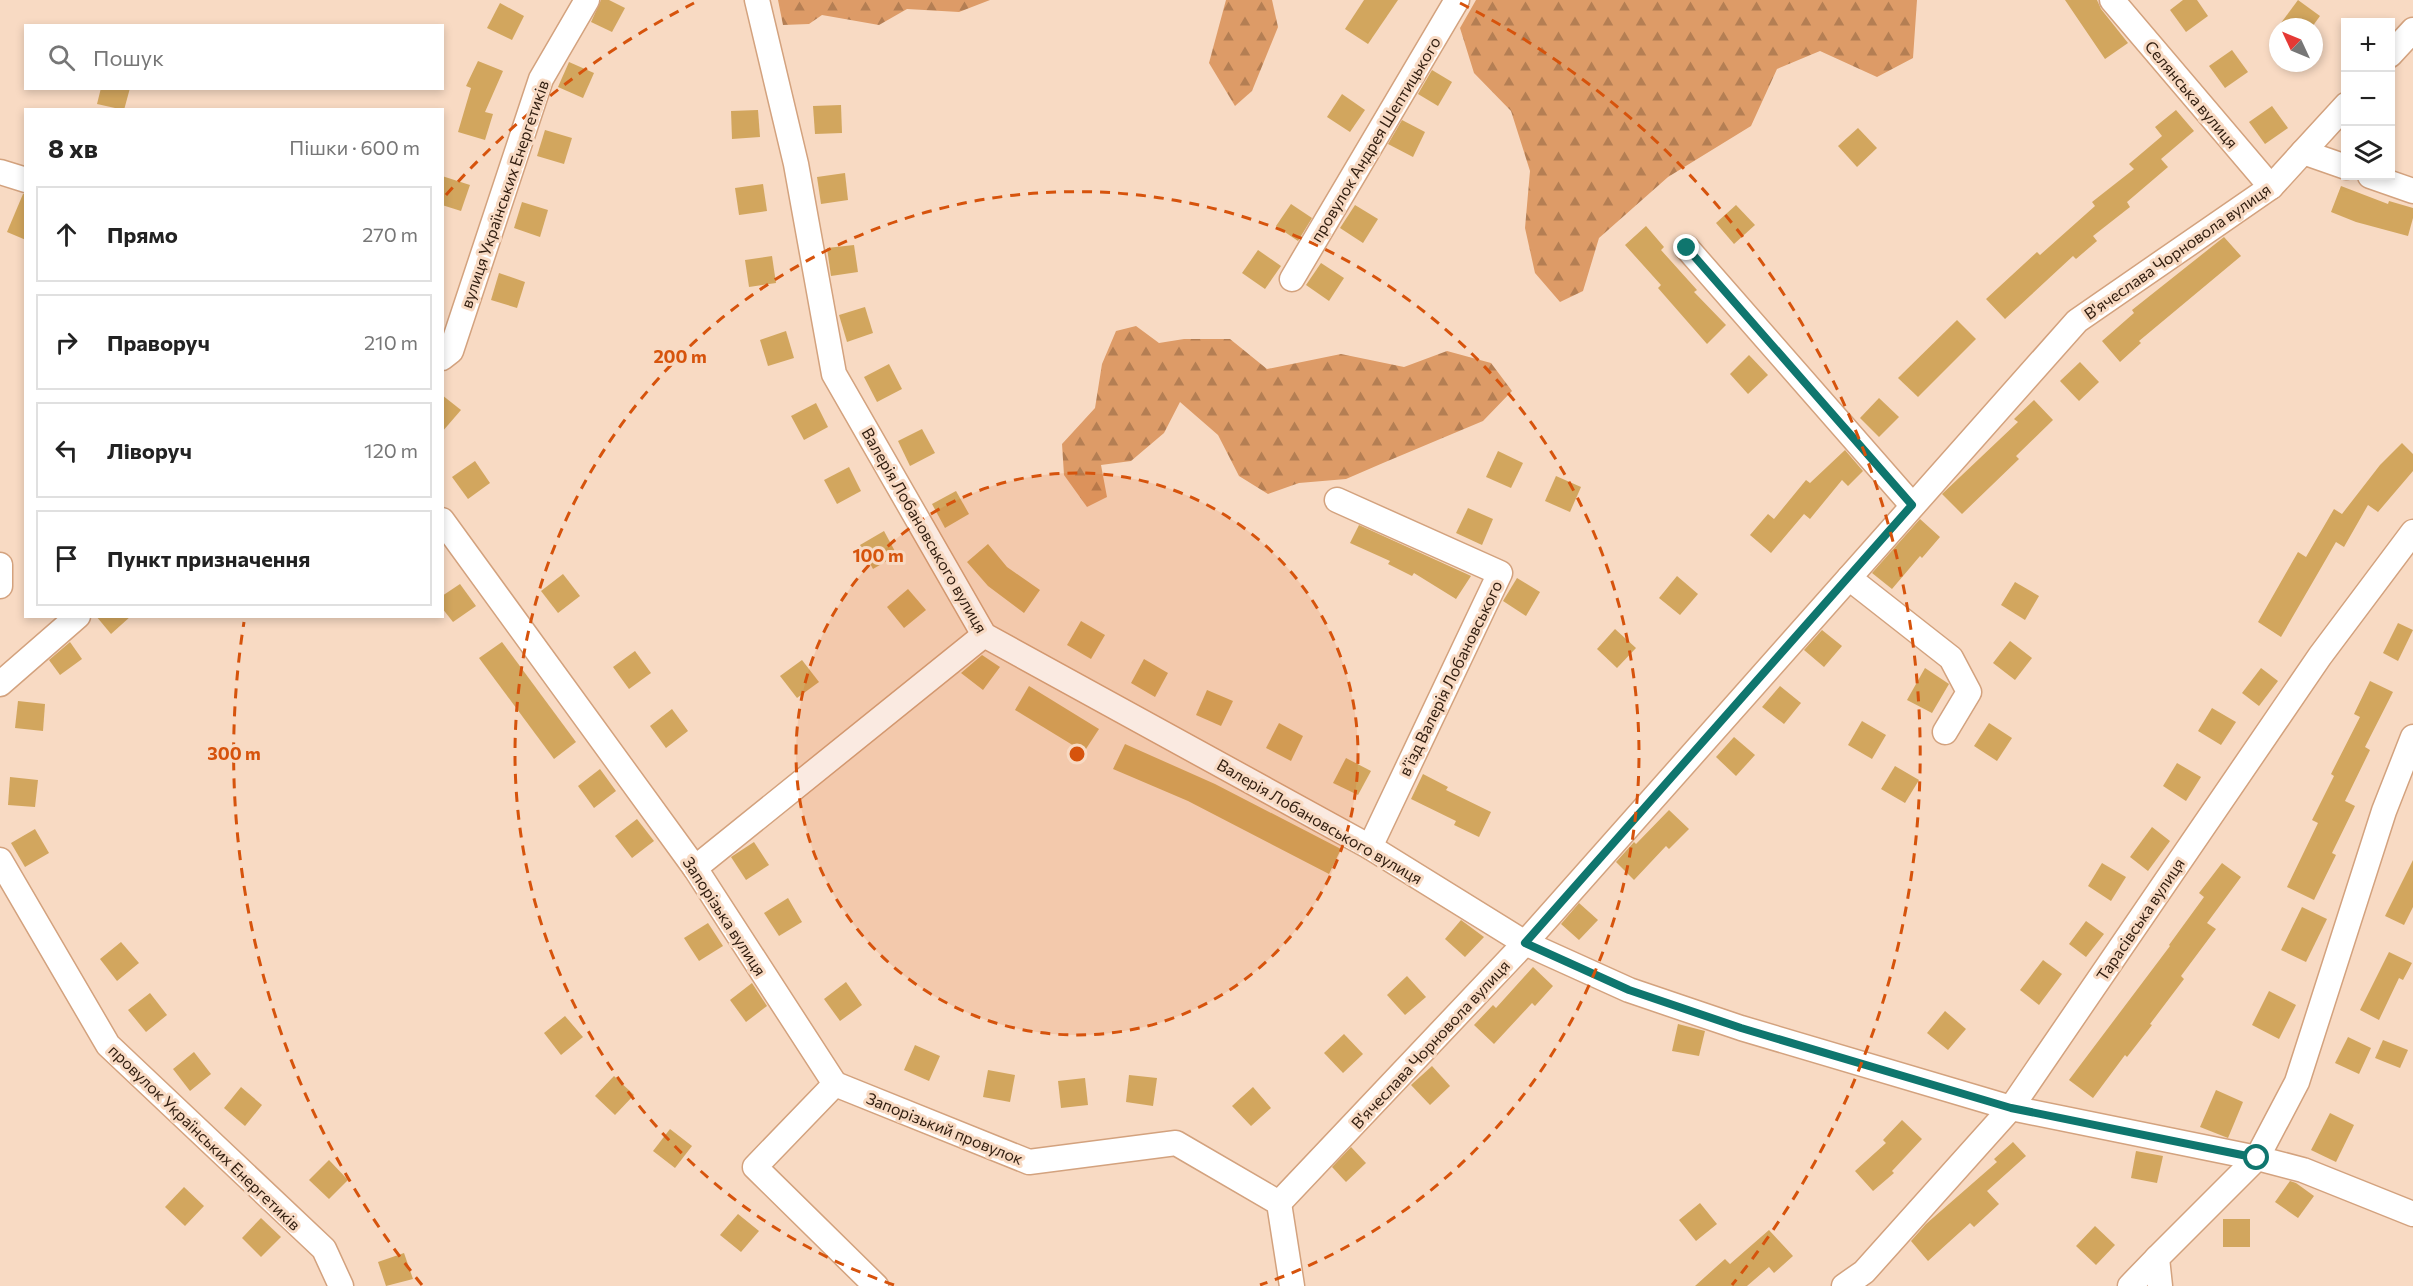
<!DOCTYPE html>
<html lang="uk">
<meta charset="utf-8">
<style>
:root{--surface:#fff;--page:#f6f6f6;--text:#222;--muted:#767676;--line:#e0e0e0}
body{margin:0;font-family:Commissioner,sans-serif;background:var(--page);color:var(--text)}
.controls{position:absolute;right:18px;top:18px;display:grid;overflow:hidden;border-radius:0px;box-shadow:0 3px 9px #0003}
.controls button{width:54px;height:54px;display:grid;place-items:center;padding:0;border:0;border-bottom:2px solid var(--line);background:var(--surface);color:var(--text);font:30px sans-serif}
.compass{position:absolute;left:2269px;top:18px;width:54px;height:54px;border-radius:50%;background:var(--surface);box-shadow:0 3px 9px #0003;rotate:314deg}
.stop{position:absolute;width:18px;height:18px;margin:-14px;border:4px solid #0f766e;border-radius:50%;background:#fff}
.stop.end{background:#0f766e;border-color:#fff;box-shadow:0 2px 6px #0008}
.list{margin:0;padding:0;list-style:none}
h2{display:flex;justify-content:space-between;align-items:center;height:78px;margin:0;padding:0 24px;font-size:26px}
h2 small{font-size:20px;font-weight:400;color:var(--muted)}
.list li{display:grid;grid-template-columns:39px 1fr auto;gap:18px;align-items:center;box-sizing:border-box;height:96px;margin:0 12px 12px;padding:0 12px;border:2px solid var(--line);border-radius:0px}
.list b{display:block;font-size:22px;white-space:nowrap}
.list em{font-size:20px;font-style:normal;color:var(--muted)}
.icon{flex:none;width:33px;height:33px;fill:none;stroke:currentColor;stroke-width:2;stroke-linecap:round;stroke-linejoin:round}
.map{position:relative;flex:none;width:2413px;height:1286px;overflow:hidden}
.search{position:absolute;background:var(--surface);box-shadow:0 3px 9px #0003;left:24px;top:24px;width:420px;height:66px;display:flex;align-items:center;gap:15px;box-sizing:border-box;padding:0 21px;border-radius:0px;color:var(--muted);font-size:22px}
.panel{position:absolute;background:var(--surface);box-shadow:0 3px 9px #0003;left:24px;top:108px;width:420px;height:510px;border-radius:0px}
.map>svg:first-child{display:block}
.forest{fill:url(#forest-firs)}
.building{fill:#d2a65e}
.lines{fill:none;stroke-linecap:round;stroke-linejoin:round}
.minor-casing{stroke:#d3a27e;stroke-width:27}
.minor{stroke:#fff;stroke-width:24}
.route{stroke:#0f766e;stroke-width:8}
.ring{fill:none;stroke:#d6530c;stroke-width:3;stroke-dasharray:10 8}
.labels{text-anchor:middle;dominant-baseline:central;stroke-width:6;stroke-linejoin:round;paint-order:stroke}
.street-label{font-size:16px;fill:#301d0f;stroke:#f8dac3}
.centre{fill:#d6530c;stroke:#f8dac3;stroke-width:3}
.ring-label{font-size:18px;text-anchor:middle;font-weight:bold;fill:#d6530c;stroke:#f8dac3;stroke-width:6;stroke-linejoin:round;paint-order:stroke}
</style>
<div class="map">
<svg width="2413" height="1286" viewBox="0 0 2413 1286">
<defs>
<pattern id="forest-firs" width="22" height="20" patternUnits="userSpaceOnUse" patternTransform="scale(1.5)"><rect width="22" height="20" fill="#dd9b67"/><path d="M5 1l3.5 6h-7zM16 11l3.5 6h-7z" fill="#b47e53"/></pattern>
</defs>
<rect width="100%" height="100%" fill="#f8dac3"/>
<!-- forest -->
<g class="forest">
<path d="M778,0h212l-31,12 -52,-3 -28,16 -57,-10 -13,9 -26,1z"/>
<path d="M1226,0h46l6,27 -26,64 -17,15 -26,-43z"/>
<path d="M1476,0h441l-4,58 -36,19 -57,-26 -43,18 -26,57 -83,51 -69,61 -16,53 -23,11 -25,-29 -10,-45 5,-57 -19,-60 -37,-38 -14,-45z"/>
<path d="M1136,326l23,17 25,-4h46l37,30 74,-15 63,13 43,-16 44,12 21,28 -29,30 -100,42 -37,16 -47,4 -31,11 -29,-18 -21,-41 -38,-33 -16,31 -33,28 -30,4 6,32 -20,10 -23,-32 -2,-31 33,-36 7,-44 14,-33z"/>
</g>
<!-- building -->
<g class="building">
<path d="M601,0h8l16,8 -13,24 -21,-10z"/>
<path d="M1364,0h34l-30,44 -23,-15z"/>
<path d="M2065,0h32l4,9 27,34 -23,16z"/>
<path d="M2183,0h14l11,16 -22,16 -16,-22z"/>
<path d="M2298,0l22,16 -8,11h-34z"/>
<path d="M500,3l24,13 -12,24 -25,-12z"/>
<path d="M2232,50l16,22 -23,16 -16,-22z"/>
<path d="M478,61l25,10 -18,41 8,2 -8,26 -27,-8 13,-44 -5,-2z"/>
<path d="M569,62l25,11 -11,25 -25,-11z"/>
<path d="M1432,70l20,12 -14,24 -20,-12z"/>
<path d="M101,88h29l-6,22 -27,-6z"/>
<path d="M1342,94l23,16 -15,22 -23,-15z"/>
<path d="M841,105l1,28 -27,1 -2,-28z"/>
<path d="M2272,106l16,22 -23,16 -16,-22z"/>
<path d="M758,110l2,27 -28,2 -1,-28z"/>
<path d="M2176,110l18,21 -33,28 7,8 -41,35 3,5 -37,29 4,5 -21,18 -3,-3 -68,63 -19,-20 51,-47 3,3 55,-49 -3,-4 42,-33 -5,-5 33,-28 -7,-9z"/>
<path d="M1402,120l23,12 -12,25 -25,-13z"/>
<path d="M1858,128l19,20 -20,19 -19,-21z"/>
<path d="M545,130l27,8 -8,26 -27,-8z"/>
<path d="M845,173l3,27 -27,4 -4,-27z"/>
<path d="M442,176l28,9 -9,26 -19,-6z"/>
<path d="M763,184l4,27 -28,4 -4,-27z"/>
<path d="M2341,186l47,18 1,-3 24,7v10l-5,18 -52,-14 -25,-10z"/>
<path d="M23,194h3v46l-19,-8z"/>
<path d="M522,202l26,8 -8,27 -26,-9z"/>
<path d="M1291,204l21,14 -14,23 -22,-15z"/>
<path d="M1355,205l23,14 -15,24 -23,-15z"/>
<path d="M1736,205l19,20 -21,19 -18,-21z"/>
<path d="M1646,226l18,21 -3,3 36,40 -3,2 32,33 -19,19 -49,-56 3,-3 -36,-40z"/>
<path d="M2224,237l17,19 -102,85 2,2 -21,19 -18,-21 32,-28 -2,-3z"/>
<path d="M854,245l4,27 -27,4 -4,-28z"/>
<path d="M1258,250l23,16 -16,23 -23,-16z"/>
<path d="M772,256l4,27 -27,4 -4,-27z"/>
<path d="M1321,263l23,15 -15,23 -23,-16z"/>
<path d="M499,273l26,9 -8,26 -26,-8z"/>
<path d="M865,307l8,26 -26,9 -8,-27z"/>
<path d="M1957,320l19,19 -58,58 -20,-19z"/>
<path d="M786,331l8,27 -26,8 -8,-26z"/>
<path d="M1749,355l19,20 -20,19 -18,-20z"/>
<path d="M2080,362l19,20 -20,19 -19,-20z"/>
<path d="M889,364l13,25 -25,13 -13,-25z"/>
<path d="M442,395l19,15 -19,22z"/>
<path d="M1879,398l20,19 -20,20 -19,-19z"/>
<path d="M2034,400l19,20 -37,36 3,3 -57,55 -20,-20 76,-72 -4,-3z"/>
<path d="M816,403l12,24 -24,13 -13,-24z"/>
<path d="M922,429l13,24 -25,13 -12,-25z"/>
<path d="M2402,443l11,11v17l-35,41 -10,-7 -24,42 -8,-5 -55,95 -23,-15 40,-70 8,5 28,-48 8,5 38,-49z"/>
<path d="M1845,450l18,21 -15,15 -6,-6 -32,39 -6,-5 -33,39 -21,-18 18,-21 6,5 32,-39 4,3z"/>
<path d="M1498,451l25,12 -12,25 -25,-11z"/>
<path d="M475,461l15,22 -22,16 -16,-22z"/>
<path d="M849,467l12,24 -24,13 -13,-24z"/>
<path d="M1556,476l25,11 -11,25 -25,-11z"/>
<path d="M956,491l13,23 -24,14 -13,-24z"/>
<path d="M1468,508l25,11 -11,26 -26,-12z"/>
<path d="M1920,519l20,18 -18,21 -2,-2 -28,33 -20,-16z"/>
<path d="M1359,525l110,50 2,1 -15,23 -42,-26 -2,3 -24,-12 2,-3 -40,-18z"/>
<path d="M884,531l13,24 -24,14 -13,-24z"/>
<path d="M988,544l19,23 33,23 -16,23 -36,-27 -21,-24z"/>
<path d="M563,574l17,22 -22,17 -17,-22z"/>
<path d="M1677,576l21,18 -18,21 -21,-17z"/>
<path d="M1517,578l23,14 -14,24 -23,-15z"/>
<path d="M2015,582l24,14 -14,24 -24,-15z"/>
<path d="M460,584l16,22 -23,16 -11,-14v-12z"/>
<path d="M908,589l18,21 -22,18 -17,-21z"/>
<path d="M96,616h35l-20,18z"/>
<path d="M1081,621l24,14 -14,24 -24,-14z"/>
<path d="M2398,623l15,7 -15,31 -15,-8z"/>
<path d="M1615,629l21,19 -19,20 -20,-19z"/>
<path d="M1822,630l20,16 -18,21 -20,-17z"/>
<path d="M2010,641l22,17 -17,22 -22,-17z"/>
<path d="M70,642l12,17 -22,16 -11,-15z"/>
<path d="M502,642l74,100 -22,17 -75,-101z"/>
<path d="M635,651l16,22 -22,16 -16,-22z"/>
<path d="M982,655l18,12 -17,23 -22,-17z"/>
<path d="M1144,659l24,14 -13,24 -24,-14z"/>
<path d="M802,660l17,22 -22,16 -17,-22z"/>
<path d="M1925,668l24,16 -17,29 -25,-13z"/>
<path d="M2261,668l17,13 -19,25 -17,-13z"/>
<path d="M2370,681l23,11 -28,55 5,3 -25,51 10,5 -23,47 4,2 -22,45 -27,-13 31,-64 -6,-3 22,-44 -3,-2 29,-57 -6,-3z"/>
<path d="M1029,686l70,43 -15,23 -69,-42z"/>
<path d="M1780,686l21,17 -17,21 -22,-17z"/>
<path d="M1207,690l26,11 -12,25 -25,-11z"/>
<path d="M18,701l27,3 -2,27 -28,-3z"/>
<path d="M2212,708l24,14 -15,23 -23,-14z"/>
<path d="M672,709l16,22 -22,17 -16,-22z"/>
<path d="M1862,721l24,14 -14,24 -24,-14z"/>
<path d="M1279,723l24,13 -12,25 -25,-13z"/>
<path d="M1989,723l23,15 -15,23 -23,-15z"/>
<path d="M1734,737l21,18 -19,21 -20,-19z"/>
<path d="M1125,744l90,40 126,65 -12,25 -141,-73 -75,-32z"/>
<path d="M1346,758l25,13 -13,24 -25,-12z"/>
<path d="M2177,763l24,14 -15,24 -23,-15z"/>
<path d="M1895,766l24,14 -14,23 -24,-14z"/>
<path d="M600,769l16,22 -22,17 -16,-22z"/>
<path d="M1423,774l25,13 -2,3 45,22 -12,25 -25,-12 2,-4 -45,-22z"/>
<path d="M10,777l28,3 -3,27 -27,-2z"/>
<path d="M1669,810l20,19 -20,20 -3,-3 -32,34 -18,-18 18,-20 2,2z"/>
<path d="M637,819l17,22 -22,17 -17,-22z"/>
<path d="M2152,827l18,14 -22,30 -18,-14z"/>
<path d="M35,829l14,24 -24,14 -14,-24z"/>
<path d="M754,842l15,23 -23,15 -15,-23z"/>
<path d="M2413,860v47l-9,18 -19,-9z"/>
<path d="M2102,863l24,14 -15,24 -23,-15z"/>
<path d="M2222,863l19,14 -34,46 9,6 -35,47 3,3 -34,45 2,1 -25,32 -2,-2 -32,43 -24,-18 101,-134 -1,-1 35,-48 -5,-4z"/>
<path d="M788,898l14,24 -23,14 -15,-23z"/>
<path d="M1579,903l19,17 -19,20 -18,-16z"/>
<path d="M2302,907l25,12 -21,43 -25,-12z"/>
<path d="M1461,920l23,17 -19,20 -20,-18z"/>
<path d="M2086,921l18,13 -18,23 -17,-13z"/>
<path d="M708,923l15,23 -24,15 -15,-23z"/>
<path d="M121,942l18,21 -22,18 -17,-22z"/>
<path d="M2389,952l23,11 -9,17 -4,-2 -20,42 -19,-10z"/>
<path d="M2043,960l19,14 -23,31 -19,-15z"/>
<path d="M1533,967l20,19 -18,20 -3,-3 -38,41 -20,-19 19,-20 3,3z"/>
<path d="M1407,976l19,21 -21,18 -18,-20z"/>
<path d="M846,982l16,23 -22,16 -16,-22z"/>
<path d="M752,983l15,23 -21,16 -16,-22z"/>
<path d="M2269,991l27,14 -17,34 -27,-14z"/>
<path d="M150,993l17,22 -21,17 -18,-22z"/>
<path d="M1945,1011l21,18 -18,21 -21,-17z"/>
<path d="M565,1016l18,21 -22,18 -17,-22z"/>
<path d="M1678,1024l27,7 -6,25 -27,-5z"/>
<path d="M1344,1034l19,20 -20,19 -19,-20z"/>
<path d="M2348,1037l23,11 -12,26 -24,-11z"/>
<path d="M2383,1040l25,10 -8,18 -25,-10z"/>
<path d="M915,1045l25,11 -11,25 -25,-11z"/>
<path d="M194,1052l17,22 -21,17 -17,-22z"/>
<path d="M1432,1066l18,20 -20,19 -19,-20z"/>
<path d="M988,1070l27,5 -5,27 -27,-5z"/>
<path d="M1129,1075l28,3 -4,28 -27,-4z"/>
<path d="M614,1076l20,19 -19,20 -20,-19z"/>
<path d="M1085,1078l3,27 -27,3 -3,-27z"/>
<path d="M241,1087l21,18 -17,21 -21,-18z"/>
<path d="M1253,1087l18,21 -20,18 -19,-20z"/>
<path d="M2216,1090l27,12 -15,36 -28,-11z"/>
<path d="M2330,1113l24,12 -18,37 -25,-12z"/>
<path d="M1902,1120l20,19 -30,32 2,2 -21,18 -18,-20 31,-28 -3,-3z"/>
<path d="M670,1129l22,17 -17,22 -22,-17z"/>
<path d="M2013,1142l13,14 -39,35 12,13 -25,23 -4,-4 -42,38 -17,-20 15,-17 71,-62 -3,-3z"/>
<path d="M1351,1147l15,16 -20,19 -14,-15z"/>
<path d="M2136,1151l27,5 -6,27 -26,-5z"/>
<path d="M329,1160l19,20 -19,19 -20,-19z"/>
<path d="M2290,1181l6,2 18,13 -16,22 -23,-16z"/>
<path d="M184,1187l20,19 -19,20 -20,-19z"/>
<path d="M1700,1203l17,21 -21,17 -17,-21z"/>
<path d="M738,1214l21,17 -18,21 -21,-17z"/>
<path d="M261,1218l20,19 -20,20 -19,-19z"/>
<rect x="2223" y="1219" width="27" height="28"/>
<path d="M2095,1226l20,19 -19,20 -20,-19z"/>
<path d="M1769,1230l24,26 -19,17 -5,-6 -22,19h-52l30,-27 5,5z"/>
<path d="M404,1253l9,26 -27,7 -8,-24z"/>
</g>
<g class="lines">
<defs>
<g id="minor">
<path d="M757,0l39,164 38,210 150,261 386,212 155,96 104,47 112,38 270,80 246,50 46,12 110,44"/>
<path d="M2112,0l159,187"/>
<path d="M2390,55l23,-25"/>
<path d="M2303,152l43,15"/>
<path d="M0,172l26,8"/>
<path d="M2370,176l43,15"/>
<path d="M1687,248l225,257"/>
<path d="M1292,279l165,-279"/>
<path d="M442,358l9,-7 90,-272 46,-79"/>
<path d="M1337,500l163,73 -130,274"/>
<path d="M442,520l253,348 140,216 -80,83 121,119"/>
<path d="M0,565v21"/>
<path d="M1849,578l102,80 18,34 -24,40"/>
<path d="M0,684l78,-68"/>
<path d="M0,860l108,185 216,204 17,37"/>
<path d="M695,868l289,-233"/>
<path d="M835,1084l194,78 147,-19 103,60 13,83"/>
<path d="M1279,1203l246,-260 552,-622 194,-134 75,-82"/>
<path d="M1844,1286l20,-14 147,-164 309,-452 93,-124"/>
<path d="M2130,1286l27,-28"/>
<path d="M2160,1286l-3,-28 100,-100 40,-76 87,-271 29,-74"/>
</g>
</defs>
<!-- minor casing -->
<use href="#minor" class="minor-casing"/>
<!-- minor -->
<use href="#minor" class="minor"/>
</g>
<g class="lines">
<!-- route -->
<path class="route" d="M1687,248l225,257 -387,438 104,47 112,38 270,80 246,50"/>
</g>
<!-- distance rings -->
<circle cx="1077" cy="754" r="281" fill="#d6530c" fill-opacity=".12"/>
<g class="ring">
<circle cx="1077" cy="754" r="281"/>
<path d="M894 1285A562 562 0 1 1 1260 1285"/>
<path d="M422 1285A843 843 0 0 1 244 622M446 195A843 843 0 0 1 694 3M1460 3A843 843 0 0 1 1732 1285"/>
</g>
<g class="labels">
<!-- street labels -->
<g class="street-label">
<text transform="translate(2192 94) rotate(50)">Селянська вулиця</text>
<text transform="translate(1375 139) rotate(-59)">провулок Андрея Шептицького</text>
<text transform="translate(504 194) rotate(-71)">вулиця Українських Енергетиків</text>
<text transform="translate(2177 251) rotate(-35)">В'ячеслава Чорновола вулиця</text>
<text transform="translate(925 530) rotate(60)">Валерія Лобановського вулиця</text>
<text transform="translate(1450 678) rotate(-64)">в’їзд Валерія Лобановського</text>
<text transform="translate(1320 821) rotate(30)">Валерія Лобановського вулиця</text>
<text transform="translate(725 916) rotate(57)">Запорізька вулиця</text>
<text transform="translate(2140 919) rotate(-56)">Тарасівська вулиця</text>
<text transform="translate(1430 1044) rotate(-47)">В'ячеслава Чорновола вулиця</text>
<text transform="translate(945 1128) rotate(22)">Запорізький провулок</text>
<text transform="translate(205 1137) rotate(44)">провулок Українських Енергетиків</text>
</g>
</g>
<circle cx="1077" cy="754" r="9" class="centre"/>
<g class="ring-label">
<text x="680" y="363">200 m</text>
<text x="878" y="562">100 m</text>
<text x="234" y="760">300 m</text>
</g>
</svg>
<div class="controls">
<button>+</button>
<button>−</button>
<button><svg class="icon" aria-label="layers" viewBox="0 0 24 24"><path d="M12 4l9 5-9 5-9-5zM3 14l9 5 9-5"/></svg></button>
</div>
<svg class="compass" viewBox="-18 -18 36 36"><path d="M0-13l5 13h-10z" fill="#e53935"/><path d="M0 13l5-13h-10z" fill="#767676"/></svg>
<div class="stop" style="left:2257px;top:1158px"></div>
<div class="stop end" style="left:1687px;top:248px"></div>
<div class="search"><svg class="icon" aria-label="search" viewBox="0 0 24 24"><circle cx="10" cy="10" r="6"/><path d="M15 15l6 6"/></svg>Пошук</div>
<section class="panel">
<h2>8 хв<small>Пішки · 600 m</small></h2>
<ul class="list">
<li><svg class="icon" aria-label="ahead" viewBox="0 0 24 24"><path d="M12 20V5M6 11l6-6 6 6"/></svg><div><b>Прямо</b></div><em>270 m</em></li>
<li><svg class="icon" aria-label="right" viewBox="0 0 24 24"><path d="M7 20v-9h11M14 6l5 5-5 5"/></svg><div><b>Праворуч</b></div><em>210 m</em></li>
<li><svg class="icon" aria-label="left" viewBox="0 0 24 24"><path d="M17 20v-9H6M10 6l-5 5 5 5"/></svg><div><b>Ліворуч</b></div><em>120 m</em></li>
<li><svg class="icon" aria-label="arrive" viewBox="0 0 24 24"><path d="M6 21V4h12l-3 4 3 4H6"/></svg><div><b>Пункт призначення</b></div></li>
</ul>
</section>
</div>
